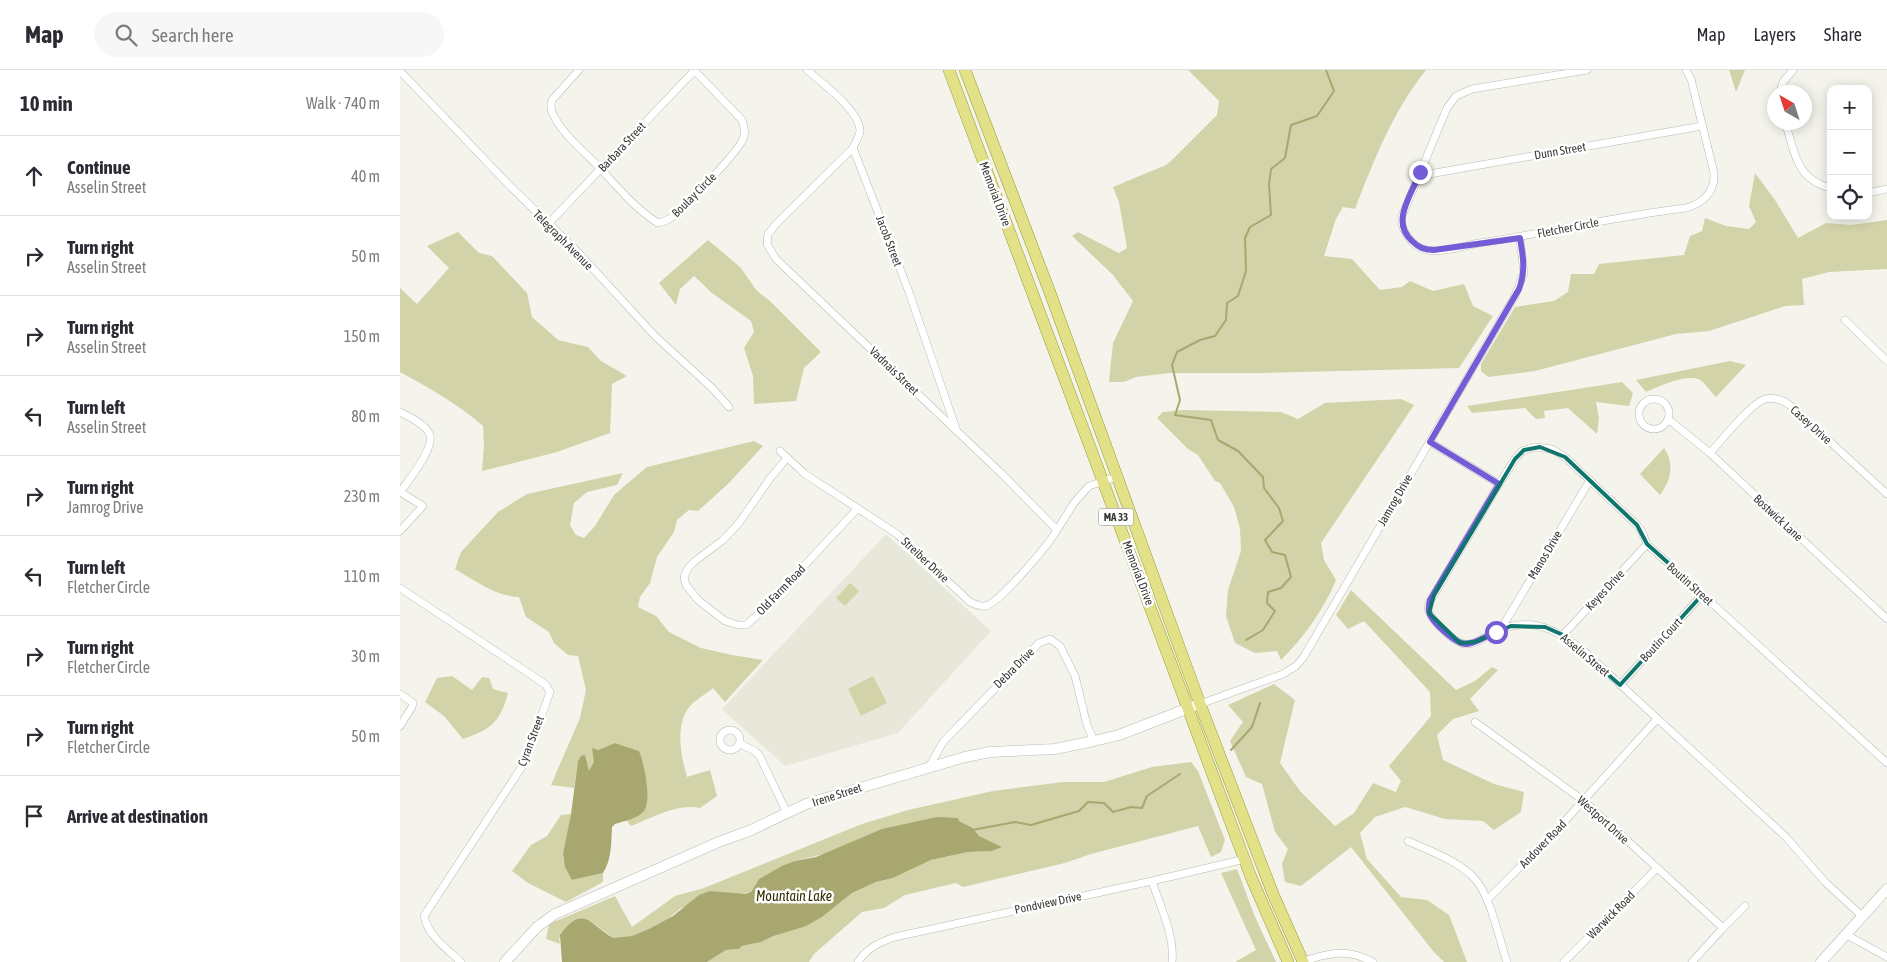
<!DOCTYPE html>
<meta charset="utf-8">
<style>
:root{--surface:#fff;--page:#f7f7f7;--text:#2b2b33;--muted:#7c7c81;--line:#e1e1e2}
body{margin:0;font-family:"Asap Condensed",sans-serif;background:var(--page);color:var(--text)}
.controls{position:absolute;right:15px;top:15px;display:grid;overflow:hidden;border-radius:10px;box-shadow:0 2px 12px #0003}
.controls button{width:45px;height:45px;display:grid;place-items:center;padding:0;border:0;border-bottom:1px solid var(--line);background:var(--surface);color:var(--text);font:25px sans-serif}
.compass{position:absolute;left:1367px;top:15px;width:45px;height:45px;border-radius:50%;background:var(--surface);box-shadow:0 2px 12px #0003;rotate:321deg}
.stop{position:absolute;width:15px;height:15px;margin:-11px;border:4px solid #735cd6;border-radius:50%;background:#fff}
.stop.end{background:#735cd6;border-color:#fff;box-shadow:0 1px 5px #0008}
.list{margin:0;padding:0;list-style:none}
h2{display:flex;justify-content:space-between;align-items:center;height:65px;margin:0;padding:0 20px;font-size:21px}
h2 small{font-size:16px;font-weight:400;color:var(--muted)}
.list li{display:grid;grid-template-columns:32px 1fr auto;gap:15px;align-items:center;box-sizing:border-box;height:80px;padding:0 20px;border-top:1px solid var(--line)}
.list b{display:block;font-size:19px;white-space:nowrap}
.list p{margin:0;font-size:16px;white-space:nowrap;color:var(--muted)}
.list em{font-size:16px;font-style:normal;color:var(--muted)}
.icon{flex:none;width:28px;height:28px;fill:none;stroke:currentColor;stroke-width:2;stroke-linecap:round;stroke-linejoin:round}
.map{position:relative;flex:none;width:1487px;height:892px;overflow:hidden}
header{display:flex;align-items:center;gap:30px;box-sizing:border-box;height:70px;padding:0 25px;background:var(--surface);border-bottom:1px solid var(--line)}
header strong{font-size:24px}
nav{display:flex;gap:28px;margin-inline-start:auto;font-size:18px}
.search{width:350px;height:45px;background:var(--page);display:flex;align-items:center;gap:12px;box-sizing:border-box;padding:0 18px;border-radius:28px;color:var(--muted);font-size:19px}
main{display:flex}
aside{flex:1;background:var(--surface)}
.map>svg:first-child{display:block}
.built{fill:#e8e8da}
.green{fill:#d3d3a9}
.water{fill:#a7a76f}
.lines{fill:none;stroke-linecap:round;stroke-linejoin:round}
.stream{stroke:#a7a76f;stroke-width:2}
.street-casing{stroke:#babab2;stroke-width:8}
.secondary-casing{stroke:#babab2;stroke-width:11}
.primary-casing{stroke:#9b9837;stroke-width:12}
.street{stroke:#fff;stroke-width:7}
.secondary{stroke:#fff;stroke-width:10}
.primary{stroke:#e3e188;stroke-width:11}
.route{stroke:#735cd6;stroke-width:6}
.marked{fill:none;stroke:#0f766e;stroke-width:4;stroke-linejoin:round}
.labels{text-anchor:middle;dominant-baseline:central;stroke-width:5;stroke-linejoin:round;paint-order:stroke}
.shield{fill:#fff;stroke:#737371;stroke-width:1}
.shield-label{font-size:11px;font-weight:bold;fill:#373734}
.street-label{font-size:12px;fill:#373734;stroke:#fff}
.water-label{font-size:14px;font-style:italic;fill:#2e2d00;stroke:#fff}
</style>
<header>
<strong>Map</strong>
<div class="search"><svg class="icon" aria-label="search" viewBox="0 0 24 24"><circle cx="10" cy="10" r="6"/><path d="M15 15l6 6"/></svg>Search here</div>
<nav><a>Map</a><a>Layers</a><a>Share</a></nav>
</header>
<main>
<aside>
<h2>10 min<small>Walk · 740 m</small></h2>
<ul class="list">
<li><svg class="icon" aria-label="ahead" viewBox="0 0 24 24"><path d="M12 20V5M6 11l6-6 6 6"/></svg><div><b>Continue</b><p>Asselin Street</p></div><em>40 m</em></li>
<li><svg class="icon" aria-label="right" viewBox="0 0 24 24"><path d="M7 20v-9h11M14 6l5 5-5 5"/></svg><div><b>Turn right</b><p>Asselin Street</p></div><em>50 m</em></li>
<li><svg class="icon" aria-label="right" viewBox="0 0 24 24"><path d="M7 20v-9h11M14 6l5 5-5 5"/></svg><div><b>Turn right</b><p>Asselin Street</p></div><em>150 m</em></li>
<li><svg class="icon" aria-label="left" viewBox="0 0 24 24"><path d="M17 20v-9H6M10 6l-5 5 5 5"/></svg><div><b>Turn left</b><p>Asselin Street</p></div><em>80 m</em></li>
<li><svg class="icon" aria-label="right" viewBox="0 0 24 24"><path d="M7 20v-9h11M14 6l5 5-5 5"/></svg><div><b>Turn right</b><p>Jamrog Drive</p></div><em>230 m</em></li>
<li><svg class="icon" aria-label="left" viewBox="0 0 24 24"><path d="M17 20v-9H6M10 6l-5 5 5 5"/></svg><div><b>Turn left</b><p>Fletcher Circle</p></div><em>110 m</em></li>
<li><svg class="icon" aria-label="right" viewBox="0 0 24 24"><path d="M7 20v-9h11M14 6l5 5-5 5"/></svg><div><b>Turn right</b><p>Fletcher Circle</p></div><em>30 m</em></li>
<li><svg class="icon" aria-label="right" viewBox="0 0 24 24"><path d="M7 20v-9h11M14 6l5 5-5 5"/></svg><div><b>Turn right</b><p>Fletcher Circle</p></div><em>50 m</em></li>
<li><svg class="icon" aria-label="arrive" viewBox="0 0 24 24"><path d="M6 21V4h12l-3 4 3 4H6"/></svg><div><b>Arrive at destination</b></div></li>
</ul>
</aside>
<div class="map">
<svg width="1487" height="892" viewBox="0 0 1487 892">
<rect width="100%" height="100%" fill="#f4f4ec"/>
<!-- built -->
<path class="built" d="M486,464l105,97 -93,102 -113,33 -63,-57z"/>
<!-- green -->
<g class="green">
<path d="M788,0h238c-33,41 -52,90 -71,139l-12,-2 -7,12 -12,37 28,3 28,31 22,-3 8,-6 23,10 31,-7 9,22 20,10 -34,52 -197,5h-92l-34,4 -12,5h-15l4,-39 20,-42 -20,-26 -41,-39 6,-4 41,21 8,-5 -8,-46 -6,-15 53,-22 6,-5 45,-45 2,-14z"/>
<path d="M1329,0h16l-9,22z"/>
<path d="M1355,103l20,27 23,38 28,-15 25,2 36,-5v49l-58,3 -27,7 2,26 -19,1 -76,25 -33,3 -141,37 -47,6 -7,-6v-7l34,-57 39,-6 14,-9 3,-18h23l5,-10 85,-9 6,-19 12,-5 3,-13 21,8 23,3 7,-7 -7,-16z"/>
<path d="M58,162l21,21 13,3 35,37 5,24 26,23 30,7 13,14 26,15 -15,8 -2,49 -53,19 -75,19 2,-25 -1,-20c-25,-22 -54,-38 -83,-54v-84l17,16 32,-36 -22,-22z"/>
<path d="M308,170l32,27 17,24 13,10 51,51 -17,16 -8,33 -42,3 -1,-28 -9,-28 10,-16 -3,-11 -39,-28 -18,-17 -14,13 -4,16 -17,-22z"/>
<path d="M1330,291l16,4 -30,32c-5,-5 -11,-14 -16,-17 -13,-7 -42,7 -54,12l-10,-12z"/>
<path d="M1222,312l11,11 -4,13 -33,-4 3,16 -2,16 -29,-26 -24,3 1,7 -9,1 -11,-11 -53,5 -5,-7z"/>
<path d="M1001,329l13,6 -93,138 3,17 12,20c-13,31 -32,57 -55,80l-4,-9 -22,2 -20,-10 -9,-27 2,-26 13,-39 -1,-23 -6,-21 -14,-24 -5,-2 -17,-26 -10,-6 -31,-31 6,-6 20,-2 98,2 17,7 27,-16z"/>
<path d="M354,371l9,5 -34,37 -31,28 -9,-1 -12,10 -3,12 -17,25 -7,26 -10,14 -2,10 18,9 13,16 32,16 31,7 31,5 -38,42 -12,-14c-7,6 -16,11 -22,17 -17,18 -10,51 -4,72l23,-7 7,26 -17,12c-23,-5 -48,10 -69,18l-4,-5 13,-7 7,-29 -8,-34 -24,-8 -17,7 -5,17 -4,5 -11,-10 -4,26 -23,-3 29,-67 6,-28 -8,-34 -10,-1 -14,-12 -5,-11 -23,-15 -7,-20c-22,0 -45,-17 -64,-28l6,-17 37,-40 29,-18 96,-21 -6,12 -30,7 -13,11 -4,22 6,10 8,3 11,-12 19,-31 33,-28z"/>
<path d="M1264,378c11,16 7,32 -4,47l-20,-21z"/>
<path d="M450,513l9,8 -14,15 -9,-8z"/>
<path d="M951,520l105,100 19,-9 17,-14 6,3 -28,29 9,12 -26,8 -16,16 6,25 51,24 30,8 -3,20 -27,18 -11,-9 -38,-2 -40,-12 -30,10 -15,16 7,26 34,38 26,3 22,15 18,47h-23l-11,-11 -82,-104 -50,39 -16,-4 -3,-18 6,-15 -13,-17 -13,-48 -16,-7 -16,-36 13,-19 -15,-17 46,-21 21,16 -15,63 20,28 35,35 19,-13 19,-30 23,9 5,-11 -12,-15 42,-50 -1,-24 -66,-71 -16,8 -12,-14z"/>
<path d="M52,606l20,14 10,-13 7,1 4,11 15,4c-8,29 -16,36 -45,46l-19,-23 -19,-14 12,-24z"/>
<path d="M473,606l14,27 -26,13 -13,-27z"/>
<path d="M791,692l7,9 27,69 -4,12 -10,5 -13,-31 -107,28 -26,9 -102,24 -7,-4 -51,12 -21,13 -22,4 -48,42 -5,8h-102l19,-12 13,-1 3,-3 19,-4 61,-25 30,-24 24,-11 17,-4 38,-18 37,-8 24,-1 9,-4 -22,-11 -6,-8 -14,-7 -164,40 -36,18 -8,13 -70,16c-16,15 -44,32 -67,30l-24,-17 -31,17 1,6 -14,-5 3,-15 66,-28 17,31 43,-31 29,-8 158,-64 46,-14 85,-19 70,-9h41l48,-15z"/>
<path d="M171,744l-8,45 9,21 31,-7v9l-37,20 -38,-19 -16,-12 19,-26 16,-9 14,-21z"/>
<path d="M837,799l18,48 21,45h-41l21,-12 -35,-77z"/>
</g>
<!-- water -->
<g class="water">
<path d="M215,673l24,8c5,12 13,49 5,60 -7,8 -20,10 -29,13l-3,3c-1,16 0,32 -9,46l-31,7 -7,-13 -2,-13 8,-40 7,-53 3,-5 4,-1 4,16 5,-9 -2,-14 6,2z"/>
<path d="M537,747l21,1 1,3 14,7 6,8 23,11 -10,4 -24,1 -37,8 -38,18 -17,4 -24,11 -30,24 -16,9 -32,10 -13,6 -19,4 -3,3 -13,1 -19,12h-145l-2,-27c24,-33 31,-8 54,3l18,-2 17,-7 24,-13 26,-21 11,-4 35,3 6,-2 8,-13 23,-13 13,-5 21,-4 66,-28z"/>
</g>
<g class="lines">
<!-- stream -->
<g class="stream">
<path d="M846,570l17,-10 12,-19 -8,-8 1,-11 13,-4 10,-11 -6,-22 -13,-3 -7,-12 18,-19 -4,-13 -15,-20 -1,-11 -25,-26 -20,-11 -7,-20 -36,-5 5,-15 -8,-35 5,-13 23,-12 15,-4 11,-16 1,-17 11,-7 8,-25 -1,-33 5,-11 21,-12 -2,-30 2,-16 14,-11 6,-33 26,-9 17,-25 -8,-21"/>
<path d="M831,680l21,-23 8,-24"/>
<path d="M572,760l43,-8 16,3 48,-14 9,-9 16,1 9,9 18,-5 11,1 5,-12 33,-22"/>
</g>
<defs>
<g id="street">
<path d="M179,0l-27,30c-2,6 -1,12 3,18 10,18 27,32 41,46 20,21 38,44 62,59 4,-1 8,-2 11,-4 12,-7 70,-68 74,-80 3,-7 1,-12 -1,-19l-48,-50"/>
<path d="M407,0c15,13 51,39 53,60 0,6 -5,13 -7,18l56,144 47,137"/>
<path d="M1187,0l-115,19 -16,7 -9,12 -45,108c-2,14 10,31 25,34 16,3 36,-4 52,-7 69,-10 137,-27 207,-35 17,-5 29,-15 28,-35l-23,-94 -5,-9"/>
<path d="M0,1l110,115 64,62 81,88 57,52 17,19"/>
<path d="M1380,22l3,-10 10,-12"/>
<path d="M1385,52c10,30 10,57 46,66"/>
<path d="M453,78l-76,75 -9,11 -1,10 9,15 226,215 55,56 17,-27 15,-17 27,-9"/>
<path d="M1018,106l284,-50"/>
<path d="M1468,123l19,-4"/>
<path d="M148,154l147,-154"/>
<path d="M1445,250l42,41"/>
<circle cx="1254" cy="344" r="15"/>
<path d="M0,342c9,5 24,11 29,21 8,13 -21,48 -29,59"/>
<path d="M1268,349l42,34 177,166"/>
<path d="M1030,372l69,42 -70,119c-1,4 -1,8 1,11 5,9 24,29 35,30 10,1 19,-7 28,-11 37,-19 63,-4 92,19l201,185 39,45 37,34"/>
<path d="M380,381l25,23 92,60 73,68c5,2 10,5 15,4 14,-2 64,-62 72,-76"/>
<path d="M1310,383c11,-12 41,-50 55,-54 10,-3 19,2 26,7l96,88"/>
<path d="M387,388l-16,19 -32,46 -16,17 -28,21 -7,7 -4,9 2,8 12,15 27,21 13,4h8l16,-14 95,-102"/>
<path d="M1099,414l16,-25 7,-8 13,-4 17,2 13,8 72,68 5,7 5,12 240,219"/>
<path d="M0,422l23,14 -23,25"/>
<path d="M0,518l127,84 19,13 4,7 -25,70 -101,154c4,20 23,33 37,46"/>
<path d="M1101,559l89,-149"/>
<path d="M1163,565l84,-91"/>
<path d="M1220,615l83,-91"/>
<path d="M0,624l13,9 -1,4 -12,19"/>
<path d="M800,634l83,-30 13,-8 7,-8 212,-362 9,-23 -4,-35"/>
<path d="M1075,652l109,79 139,127"/>
<circle cx="330" cy="670" r="10"/>
<path d="M340,674l15,7 5,6 27,56"/>
<path d="M529,697l14,-25 96,-99 11,-4 10,7 15,30 12,49 7,16"/>
<path d="M1008,771c22,10 51,20 67,38 16,18 24,60 32,83"/>
<path d="M752,811c8,25 23,55 20,81"/>
<path d="M1087,830l67,-67 103,-114"/>
<path d="M1445,864l42,23"/>
<path d="M903,891c27,-8 44,-13 70,1"/>
<path d="M458,892c9,-14 22,-20 37,-25l257,-56 93,-22"/>
<path d="M1164,892l93,-94"/>
<path d="M1292,892l31,-34 22,-22"/>
</g>
<g id="secondary">
<path d="M105,892l32,-35 18,-13 166,-73 28,-10 57,-27 159,-47 25,-5 65,-3 39,-8 25,-6 75,-29"/>
<path d="M1421,892l66,-73"/>
</g>
<g id="primary">
<path d="M549,0l302,807 37,85"/>
<path d="M565,0l84,220 151,414 73,190 30,68"/>
</g>
</defs>
<!-- street casing -->
<use href="#street" class="street-casing"/>
<!-- secondary casing -->
<use href="#secondary" class="secondary-casing"/>
<!-- primary casing -->
<use href="#primary" class="primary-casing"/>
<!-- street -->
<use href="#street" class="street"/>
<!-- secondary -->
<use href="#secondary" class="secondary"/>
<!-- primary -->
<use href="#primary" class="primary"/>
</g>
<g class="lines">
<!-- route -->
<path class="route" d="M1020,102c-8,23 -30,49 -8,69 7,7 13,9 22,9l86,-12c3,18 6,33 -1,51l-89,153 69,42 -69,116c-1,4 -2,8 -1,12 2,9 27,33 38,32 10,-1 19,-8 29,-12"/>
</g>
<!-- marked area -->
<path class="marked" d="M1140,377l25,10 72,68 10,19 56,50 -83,91 -57,-50 -18,-8 -34,-1 -36,16 -15,1 -31,-30 5,-18 81,-136 9,-9z"/>
<g class="labels">
<!-- shield labels -->
<rect class="shield" x="698.5" y="438.5" width="35" height="17" rx="4"/>
<g class="shield-label">
<text x="716" y="447">MA 33</text>
</g>
<!-- street labels -->
<g class="street-label">
<text transform="translate(222 77) rotate(-47)">Barbara Street</text>
<text transform="translate(1160 81) rotate(-10)">Dunn Street</text>
<text transform="translate(595 124) rotate(69)">Memorial Drive</text>
<text transform="translate(294 125) rotate(-45)">Boulay Circle</text>
<text transform="translate(1168 158) rotate(-11)">Fletcher Circle</text>
<text transform="translate(163 170) rotate(45)">Telegraph Avenue</text>
<text transform="translate(489 171) rotate(69)">Jacob Street</text>
<text transform="translate(494 301) rotate(44)">Vadnais Street</text>
<text transform="translate(1411 355) rotate(42)">Casey Drive</text>
<text transform="translate(995 430) rotate(-60)">Jamrog Drive</text>
<text transform="translate(1378 448) rotate(43)">Bostwick Lane</text>
<text transform="translate(1145 485) rotate(-59)">Manos Drive</text>
<text transform="translate(525 490) rotate(43)">Streiber Drive</text>
<text transform="translate(738 503) rotate(69)">Memorial Drive</text>
<text transform="translate(1290 514) rotate(42)">Boutin Street</text>
<text transform="translate(381 520) rotate(-46)">Old Farm Road</text>
<text transform="translate(1205 520) rotate(-47)">Keyes Drive</text>
<text transform="translate(1261 570) rotate(-47)">Boutin Court</text>
<text transform="translate(1185 585) rotate(40)">Asselin Street</text>
<text transform="translate(614 598) rotate(-45)">Debra Drive</text>
<text transform="translate(131 671) rotate(-69)">Cyran Street</text>
<text transform="translate(437 725) rotate(-18)">Irene Street</text>
<text transform="translate(1203 750) rotate(42)">Westport Drive</text>
<text transform="translate(1143 774) rotate(-46)">Andover Road</text>
<text transform="translate(648 833) rotate(-12)">Pondview Drive</text>
<text transform="translate(1211 845) rotate(-45)">Warwick Road</text>
</g>
<!-- water labels -->
<g class="water-label">
<text x="394" y="826">Mountain Lake</text>
</g>
</g>
</svg>
<div class="controls">
<button>+</button>
<button>−</button>
<button><svg class="icon" aria-label="locate" viewBox="0 0 24 24"><circle cx="12" cy="12" r="6"/><path d="M12 2v4M12 18v4M2 12h4M18 12h4"/></svg></button>
</div>
<svg class="compass" viewBox="-18 -18 36 36"><path d="M0-13l5 13h-10z" fill="#e53935"/><path d="M0 13l5-13h-10z" fill="#7c7c81"/></svg>
<div class="stop" style="left:1096px;top:562px"></div>
<div class="stop end" style="left:1020px;top:102px"></div>
</div>
</main>
